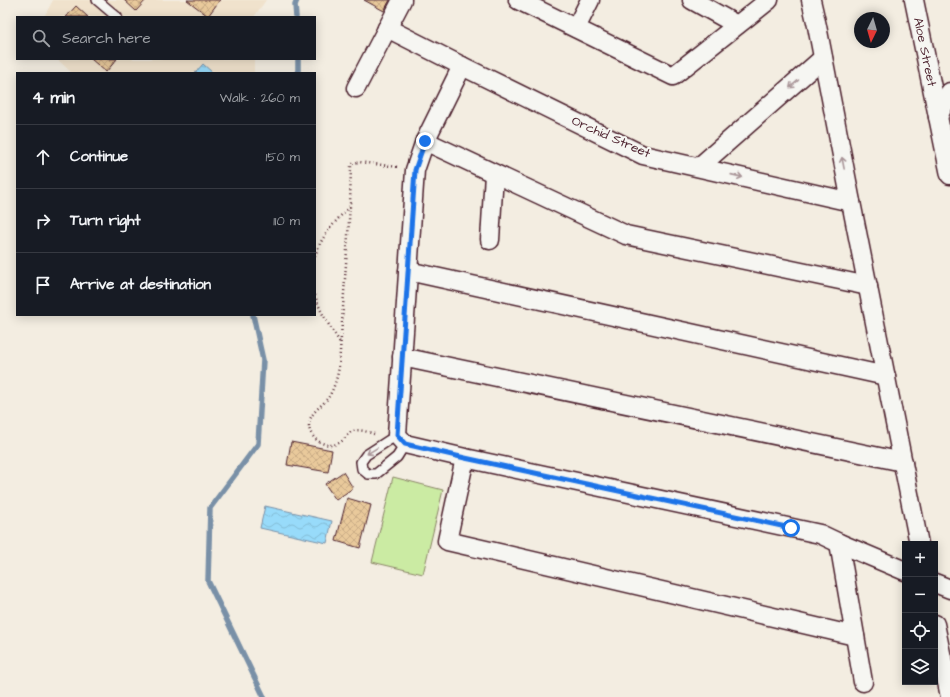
<!DOCTYPE html>
<meta charset="utf-8">
<style>
:root{--surface:#171b24;--page:#20242c;--text:#f1f3f6;--muted:#9ea1a6;--line:#363941}
body{margin:0;font-family:"Architects Daughter",sans-serif;background:var(--page);color:var(--text)}
.controls{position:absolute;right:12px;bottom:12px;display:grid;overflow:hidden;border-radius:0px;box-shadow:0 2px 10px #0003}
.controls button{width:36px;height:36px;display:grid;place-items:center;padding:0;border:0;border-bottom:1px solid var(--line);background:var(--surface);color:var(--text);font:20px sans-serif}
.compass{position:absolute;left:854px;top:12px;width:36px;height:36px;border-radius:50%;background:var(--surface);box-shadow:0 2px 10px #0003;rotate:185deg}
.stop{position:absolute;width:12px;height:12px;margin:-9px;border:3px solid #1a73e8;border-radius:50%;background:#fff}
.stop.end{background:#1a73e8;border-color:#fff;box-shadow:0 1px 4px #0008}
.list{margin:0;padding:0;list-style:none}
h2{display:flex;justify-content:space-between;align-items:center;height:52px;margin:0;padding:0 16px;font-size:17px}
h2 small{font-size:13px;font-weight:400;color:var(--muted)}
.list li{display:grid;grid-template-columns:26px 1fr auto;gap:12px;align-items:center;box-sizing:border-box;height:64px;padding:0 16px;border-top:1px solid var(--line)}
.list b{display:block;font-size:15px;white-space:nowrap}
.list em{font-size:13px;font-style:normal;color:var(--muted)}
.icon{flex:none;width:22px;height:22px;fill:none;stroke:currentColor;stroke-width:2;stroke-linecap:round;stroke-linejoin:round}
.map{position:relative;flex:none;width:950px;height:697px;overflow:hidden}
.search{position:absolute;background:var(--surface);box-shadow:0 2px 10px #0003;left:16px;top:16px;width:300px;height:44px;display:flex;align-items:center;gap:10px;box-sizing:border-box;padding:0 14px;border-radius:0px;color:var(--muted);font-size:15px}
.panel{position:absolute;background:var(--surface);box-shadow:0 2px 10px #0003;left:16px;top:72px;width:300px;height:244px;border-radius:0px}
.map>svg:first-child{display:block}
.built{fill:#f0e2cc}
.grass{fill:#cbeba3;stroke:#8a8567}
.water{fill:url(#water-waves);stroke:#7990a7}
.lines{fill:none;stroke-linecap:round;stroke-linejoin:round}
.stream{stroke:#7990a7;stroke-width:5.5}
.building{fill:url(#building-cross-hatch);stroke:#4a1f2b}
.service-casing{stroke:#4a1f2b;stroke-width:12}
.minor-casing{stroke:#4a1f2b;stroke-width:21}
.path{stroke:#4a1f2b;stroke-width:2.5;stroke-dasharray:1 3;stroke-linecap:butt}
.service{stroke:#f6f6f2;stroke-width:9}
.minor{stroke:#f6f6f2;stroke-width:18}
.oneway{stroke:#a99598}
.route{stroke:#1a73e8;stroke-width:5}
.labels{text-anchor:middle;dominant-baseline:central;stroke-width:4;stroke-linejoin:round;paint-order:stroke}
.street-label{font-size:13px;fill:#4a1f2b;stroke:#f6f6f2}
</style>
<div class="map">
<svg width="950" height="697" viewBox="0 0 950 697">
<defs>
<pattern id="water-waves" width="16" height="10" patternUnits="userSpaceOnUse"><rect width="16" height="10" fill="#98dbfa"/><path d="M0 5q4-4 8 0t8 0" fill="none" stroke="#84bcd6"/></pattern>
<pattern id="building-cross-hatch" width="8" height="8" patternUnits="userSpaceOnUse"><rect width="8" height="8" fill="#e9c99b"/><path d="M0 0l8 8M0 8l8-8" fill="none" stroke="#c9ac86"/></pattern>
</defs>
<rect width="100%" height="100%" fill="#f3ede1"/>
<filter id="ink" filterUnits="userSpaceOnUse"><feTurbulence type="fractalNoise" baseFrequency=".025" numOctaves="2"/><feDisplacementMap in="SourceGraphic" scale="8" xChannelSelector="R" yChannelSelector="G"/><feConvolveMatrix kernelMatrix="1 2 1 2 8 2 1 2 1" color-interpolation-filters="sRGB"/></filter>
<g filter="url(#ink)">
<!-- built -->
<g class="built">
<path d="M53,0h213l-12,17h-210z"/>
<path d="M57,59h197v14h-182z"/>
</g>
<!-- grass -->
<path class="grass" d="M393,477l50,13 -20,84 -51,-12z"/>
<!-- water -->
<g class="water">
<path d="M203,64l10,9h-18z"/>
<path d="M265,506l67,15 -5,22 -67,-15z"/>
</g>
<g class="lines">
<!-- stream -->
<g class="stream">
<path d="M296,17l-1,-12 2,-5"/>
<path d="M298,59v14"/>
<path d="M253,315l10,45 -5,84 -48,64 -2,73 56,116"/>
</g>
</g>
<!-- building -->
<g class="building">
<path d="M124,0h22l-10,11z"/>
<path d="M187,0h33l-12,16z"/>
<path d="M364,0h26l-6,11z"/>
<path d="M76,6l12,11h-22z"/>
<path d="M91,59h26l-11,13z"/>
<path d="M291,442l41,8 -4,22 -41,-7z"/>
<path d="M343,472l10,16 -17,12 -11,-16z"/>
<path d="M347,498l24,7 -11,43 -24,-7z"/>
</g>
<g class="lines">
<defs>
<g id="service">
<path d="M97,0l20,17"/>
<path d="M397,435l-31,20 -5,7 1,7 6,5h8l21,-17 8,-13"/>
</g>
<g id="minor">
<path d="M518,0l155,76 96,-76"/>
<path d="M692,0l45,25"/>
<path d="M811,0l6,26 34,176 68,342"/>
<path d="M914,0l36,175"/>
<path d="M387,28l75,38 181,89 208,47"/>
<path d="M576,28l14,-28"/>
<path d="M462,66l-37,75 -10,29 -18,265 8,9 60,14 355,76 19,9 66,28"/>
<path d="M356,88l46,-88"/>
<path d="M938,117l12,-25"/>
<path d="M425,141l201,94 242,51"/>
<path d="M699,167l124,-109"/>
<path d="M490,240l4,-66"/>
<path d="M408,271l478,105"/>
<path d="M402,357l501,105"/>
<path d="M465,458l-18,83 408,95"/>
<path d="M839,543l24,139"/>
<path d="M935,583l15,6"/>
<path d="M935,624l15,73"/>
</g>
</defs>
<!-- service casing -->
<use href="#service" class="service-casing"/>
<!-- minor casing -->
<use href="#minor" class="minor-casing"/>
<!-- path -->
<g class="path">
<path d="M315,256c6,-20 21,-35 35,-50"/>
<path d="M315,295c5,18 16,33 26,49"/>
<path d="M374,434c-6,-2 -14,-5 -21,-3 -6,2 -8,9 -14,12 -12,6 -29,-3 -30,-17 0,-13 12,-19 19,-28 5,-7 10,-22 11,-32l11,-160 1,-40 3,-3 5,-1 39,5"/>
</g>
<!-- service -->
<use href="#service" class="service"/>
<!-- minor -->
<use href="#minor" class="minor"/>
</g>
<!-- one-way arrows -->
<defs><path id="oneway-shaft" d="M-6 0H5M1.5-3L5.5 0L1.5 3" fill="none" stroke-width="1.6" stroke-linecap="round" stroke-linejoin="round"/></defs>
<g class="oneway">
<use href="#oneway-shaft" transform="translate(794 84) rotate(139)"/>
<use href="#oneway-shaft" transform="translate(843 163) rotate(-101)"/>
<use href="#oneway-shaft" transform="translate(737 176) rotate(13)"/>
<use href="#oneway-shaft" transform="translate(372 451) rotate(149)"/>
</g>
</g>
<g class="lines" filter="url(#ink)">
<!-- route -->
<path class="route" d="M425,141l-10,29 -18,265 8,9 60,14 326,70"/>
</g>
<g class="labels">
<!-- street labels -->
<g class="street-label">
<text transform="translate(925 52) rotate(78)">Aloe Street</text>
<text transform="translate(611 137) rotate(24)">Orchid Street</text>
</g>
</g>
</svg>
<div class="controls">
<button>+</button>
<button>−</button>
<button><svg class="icon" aria-label="locate" viewBox="0 0 24 24"><circle cx="12" cy="12" r="6"/><path d="M12 2v4M12 18v4M2 12h4M18 12h4"/></svg></button>
<button><svg class="icon" aria-label="layers" viewBox="0 0 24 24"><path d="M12 4l9 5-9 5-9-5zM3 14l9 5 9-5"/></svg></button>
</div>
<svg class="compass" viewBox="-18 -18 36 36"><path d="M0-13l5 13h-10z" fill="#e53935"/><path d="M0 13l5-13h-10z" fill="#9ea1a6"/></svg>
<div class="stop" style="left:791px;top:528px"></div>
<div class="stop end" style="left:425px;top:141px"></div>
<div class="search"><svg class="icon" aria-label="search" viewBox="0 0 24 24"><circle cx="10" cy="10" r="6"/><path d="M15 15l6 6"/></svg>Search here</div>
<section class="panel">
<h2>4 min<small>Walk · 260 m</small></h2>
<ul class="list">
<li><svg class="icon" aria-label="ahead" viewBox="0 0 24 24"><path d="M12 20V5M6 11l6-6 6 6"/></svg><div><b>Continue</b></div><em>150 m</em></li>
<li><svg class="icon" aria-label="right" viewBox="0 0 24 24"><path d="M7 20v-9h11M14 6l5 5-5 5"/></svg><div><b>Turn right</b></div><em>110 m</em></li>
<li><svg class="icon" aria-label="arrive" viewBox="0 0 24 24"><path d="M6 21V4h12l-3 4 3 4H6"/></svg><div><b>Arrive at destination</b></div></li>
</ul>
</section>
</div>
